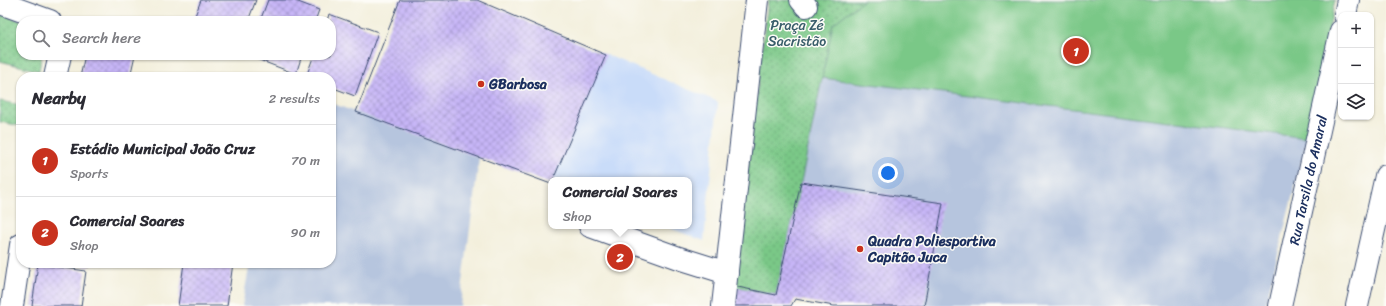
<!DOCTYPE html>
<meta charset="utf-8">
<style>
:root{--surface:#fff;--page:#f7f7f7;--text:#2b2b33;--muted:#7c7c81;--line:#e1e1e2;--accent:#c8321e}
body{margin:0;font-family:Sriracha,sans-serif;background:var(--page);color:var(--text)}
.controls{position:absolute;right:12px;top:12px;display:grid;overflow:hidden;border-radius:8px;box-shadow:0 1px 3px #0004}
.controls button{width:36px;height:36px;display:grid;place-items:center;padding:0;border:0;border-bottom:1px solid var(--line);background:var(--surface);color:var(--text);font:20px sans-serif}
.you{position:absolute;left:888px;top:173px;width:14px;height:14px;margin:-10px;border:3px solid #fff;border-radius:50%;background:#1a73e8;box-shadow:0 0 0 6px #1a73e833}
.badge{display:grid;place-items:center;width:26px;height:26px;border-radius:50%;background:var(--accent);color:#fff;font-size:13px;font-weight:700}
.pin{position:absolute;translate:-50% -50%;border:2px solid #fff;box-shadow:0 1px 4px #0006}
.popup{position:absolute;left:548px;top:177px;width:144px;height:52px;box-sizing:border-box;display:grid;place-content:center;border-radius:8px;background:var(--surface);filter:drop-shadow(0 1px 3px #0005);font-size:13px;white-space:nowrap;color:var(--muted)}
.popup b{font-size:15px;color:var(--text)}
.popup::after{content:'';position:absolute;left:50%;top:100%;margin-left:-8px;border:8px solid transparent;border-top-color:var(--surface)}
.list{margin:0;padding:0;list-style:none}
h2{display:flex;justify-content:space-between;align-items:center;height:52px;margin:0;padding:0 16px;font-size:17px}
h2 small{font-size:13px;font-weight:400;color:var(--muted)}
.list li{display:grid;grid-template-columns:26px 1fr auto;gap:12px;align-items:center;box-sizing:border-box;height:72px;padding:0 16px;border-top:1px solid var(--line)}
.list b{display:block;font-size:15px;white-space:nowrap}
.list p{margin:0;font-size:13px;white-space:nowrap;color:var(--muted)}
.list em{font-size:13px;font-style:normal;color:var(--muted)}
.icon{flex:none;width:22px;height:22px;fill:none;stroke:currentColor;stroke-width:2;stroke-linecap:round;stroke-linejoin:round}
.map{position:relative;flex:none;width:1386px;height:306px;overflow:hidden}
.search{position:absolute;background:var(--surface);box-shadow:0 1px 3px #0004;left:16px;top:16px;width:320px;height:44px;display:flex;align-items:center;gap:10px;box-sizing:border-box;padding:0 14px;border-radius:16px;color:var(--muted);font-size:15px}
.panel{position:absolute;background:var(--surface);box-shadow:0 1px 3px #0004;left:16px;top:72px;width:320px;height:196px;border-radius:16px}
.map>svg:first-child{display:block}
.built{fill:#c9dcf9}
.industrial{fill:#b6c5de}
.grass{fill:url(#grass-dots);stroke:#4a7c72}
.garden{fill:#7ac887;stroke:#4a7c72}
.building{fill:url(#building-cross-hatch)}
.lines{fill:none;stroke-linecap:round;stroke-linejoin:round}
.minor-casing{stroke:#3b4c71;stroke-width:24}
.minor{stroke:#fff;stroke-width:22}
.poi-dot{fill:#c8321e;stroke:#fdfcf7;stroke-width:1.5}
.labels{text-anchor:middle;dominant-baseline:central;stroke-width:3;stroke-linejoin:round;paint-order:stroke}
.park-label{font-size:14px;fill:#385d6a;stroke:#fdfcf7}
.poi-label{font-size:14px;font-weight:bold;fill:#1b2f5e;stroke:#fdfcf7;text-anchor:start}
.street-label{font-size:14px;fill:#1b2f5e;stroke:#fdfcf7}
</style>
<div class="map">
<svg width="1386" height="306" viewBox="0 0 1386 306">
<defs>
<pattern id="grass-dots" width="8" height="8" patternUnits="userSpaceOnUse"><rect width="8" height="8" fill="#7ac887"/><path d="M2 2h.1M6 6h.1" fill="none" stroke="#63a372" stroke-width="1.8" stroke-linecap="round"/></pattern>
<pattern id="building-cross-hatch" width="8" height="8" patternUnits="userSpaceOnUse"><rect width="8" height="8" fill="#c7b6f7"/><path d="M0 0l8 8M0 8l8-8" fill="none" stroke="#a194cb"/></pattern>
</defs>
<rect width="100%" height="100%" fill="#fdfcf7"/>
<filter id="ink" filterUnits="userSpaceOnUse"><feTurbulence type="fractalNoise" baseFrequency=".025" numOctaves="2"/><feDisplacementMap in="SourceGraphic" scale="8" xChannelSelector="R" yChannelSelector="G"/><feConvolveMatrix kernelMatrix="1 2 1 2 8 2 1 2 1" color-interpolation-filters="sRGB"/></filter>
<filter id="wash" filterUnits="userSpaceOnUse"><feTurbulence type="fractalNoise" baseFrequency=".012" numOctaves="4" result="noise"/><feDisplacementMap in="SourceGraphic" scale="16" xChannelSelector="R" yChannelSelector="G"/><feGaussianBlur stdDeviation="0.9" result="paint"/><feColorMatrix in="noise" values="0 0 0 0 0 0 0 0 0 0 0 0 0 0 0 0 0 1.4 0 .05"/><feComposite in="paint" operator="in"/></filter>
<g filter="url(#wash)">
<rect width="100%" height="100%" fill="#f3efdc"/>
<!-- built -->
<path class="built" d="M400,0h77l241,102 -14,139 -40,-15h25v-46h-138v4l-195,-72z"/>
<!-- industrial -->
<g class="industrial">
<path d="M822,78l485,60 -42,168h-341l19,-103 -142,-21z"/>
<path d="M331,103l148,55 -19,148h-218l8,-43h81z"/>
</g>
<!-- grass -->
<g class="grass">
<path d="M768,0h96l-31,24 -32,158 -25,113 -43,-9z"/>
<path d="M0,13l21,8v34h21l-3,16 -39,-10z"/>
<path d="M0,101l21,4v21l-21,-4z"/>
</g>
<!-- garden -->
<path class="garden" d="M864,0h471l-28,138 -485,-60 11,-54z"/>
<g id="blocks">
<!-- building -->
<g class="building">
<path d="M201,0h55l-8,21h-55z"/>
<path d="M268,0h25l26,10 -4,11h-55z"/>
<path d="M400,0h77l129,55 -53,125h-2v4l-195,-72z"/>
<path d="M329,14l49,18 -23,64 -24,-9v-10h-25l8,-22h17v-34h-4z"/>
<path d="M85,55h50l-5,22h-50z"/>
<path d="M246,55h56l-6,19z"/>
<path d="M801,182l142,21 -19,103h-90l-39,-7 -4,7h-61l3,-20 43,9z"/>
<path d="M65,263h25l-1,4z"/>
<path d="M184,263h49l-6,43h-49z"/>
<path d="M38,264l48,7 -5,35h-49z"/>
</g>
</g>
</g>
<g filter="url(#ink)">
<use href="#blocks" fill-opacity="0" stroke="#3b4c71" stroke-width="1"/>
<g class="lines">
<defs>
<g id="minor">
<path d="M801,0l5,6"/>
<path d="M0,3l50,18"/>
<path d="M1345,15l3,-15"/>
<path d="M55,77l5,-22"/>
<path d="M590,226l89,32 48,15"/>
<path d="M12,306l9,-61"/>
<path d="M723,306l34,-306"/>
<path id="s1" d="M1280,306l61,-275"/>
<path d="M1357,306l29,-130"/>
</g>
</defs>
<!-- minor casing -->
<use href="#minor" class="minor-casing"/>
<!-- minor -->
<use href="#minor" class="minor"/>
</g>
</g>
<!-- markers -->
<g class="poi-dot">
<circle cx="481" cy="84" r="4"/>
<circle cx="860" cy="249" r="4"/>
</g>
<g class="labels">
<!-- park labels -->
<g class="park-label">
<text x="797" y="25">Praça Zé<tspan x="797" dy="16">Sacristão</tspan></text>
</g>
<!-- poi labels -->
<g class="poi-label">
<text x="489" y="84">GBarbosa</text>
<text x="868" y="241">Quadra Poliesportiva<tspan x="868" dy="16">Capitão Juca</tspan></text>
</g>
<!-- street labels -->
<g class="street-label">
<text stroke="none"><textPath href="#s1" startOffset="129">Rua Tarsila do Amaral</textPath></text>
</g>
</g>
</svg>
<div class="controls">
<button>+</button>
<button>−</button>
<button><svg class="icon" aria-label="layers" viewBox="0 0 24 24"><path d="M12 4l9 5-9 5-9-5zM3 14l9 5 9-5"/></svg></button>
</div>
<div class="you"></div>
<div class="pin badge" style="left:1076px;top:51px">1</div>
<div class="pin badge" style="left:620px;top:257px">2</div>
<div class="popup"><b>Comercial Soares</b>Shop</div>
<div class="search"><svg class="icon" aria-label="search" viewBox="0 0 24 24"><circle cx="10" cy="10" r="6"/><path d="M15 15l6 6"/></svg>Search here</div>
<section class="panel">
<h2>Nearby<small>2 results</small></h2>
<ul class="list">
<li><span class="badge">1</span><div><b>Estádio Municipal João Cruz</b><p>Sports</p></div><em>70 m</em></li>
<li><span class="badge">2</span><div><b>Comercial Soares</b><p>Shop</p></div><em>90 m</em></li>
</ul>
</section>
</div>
